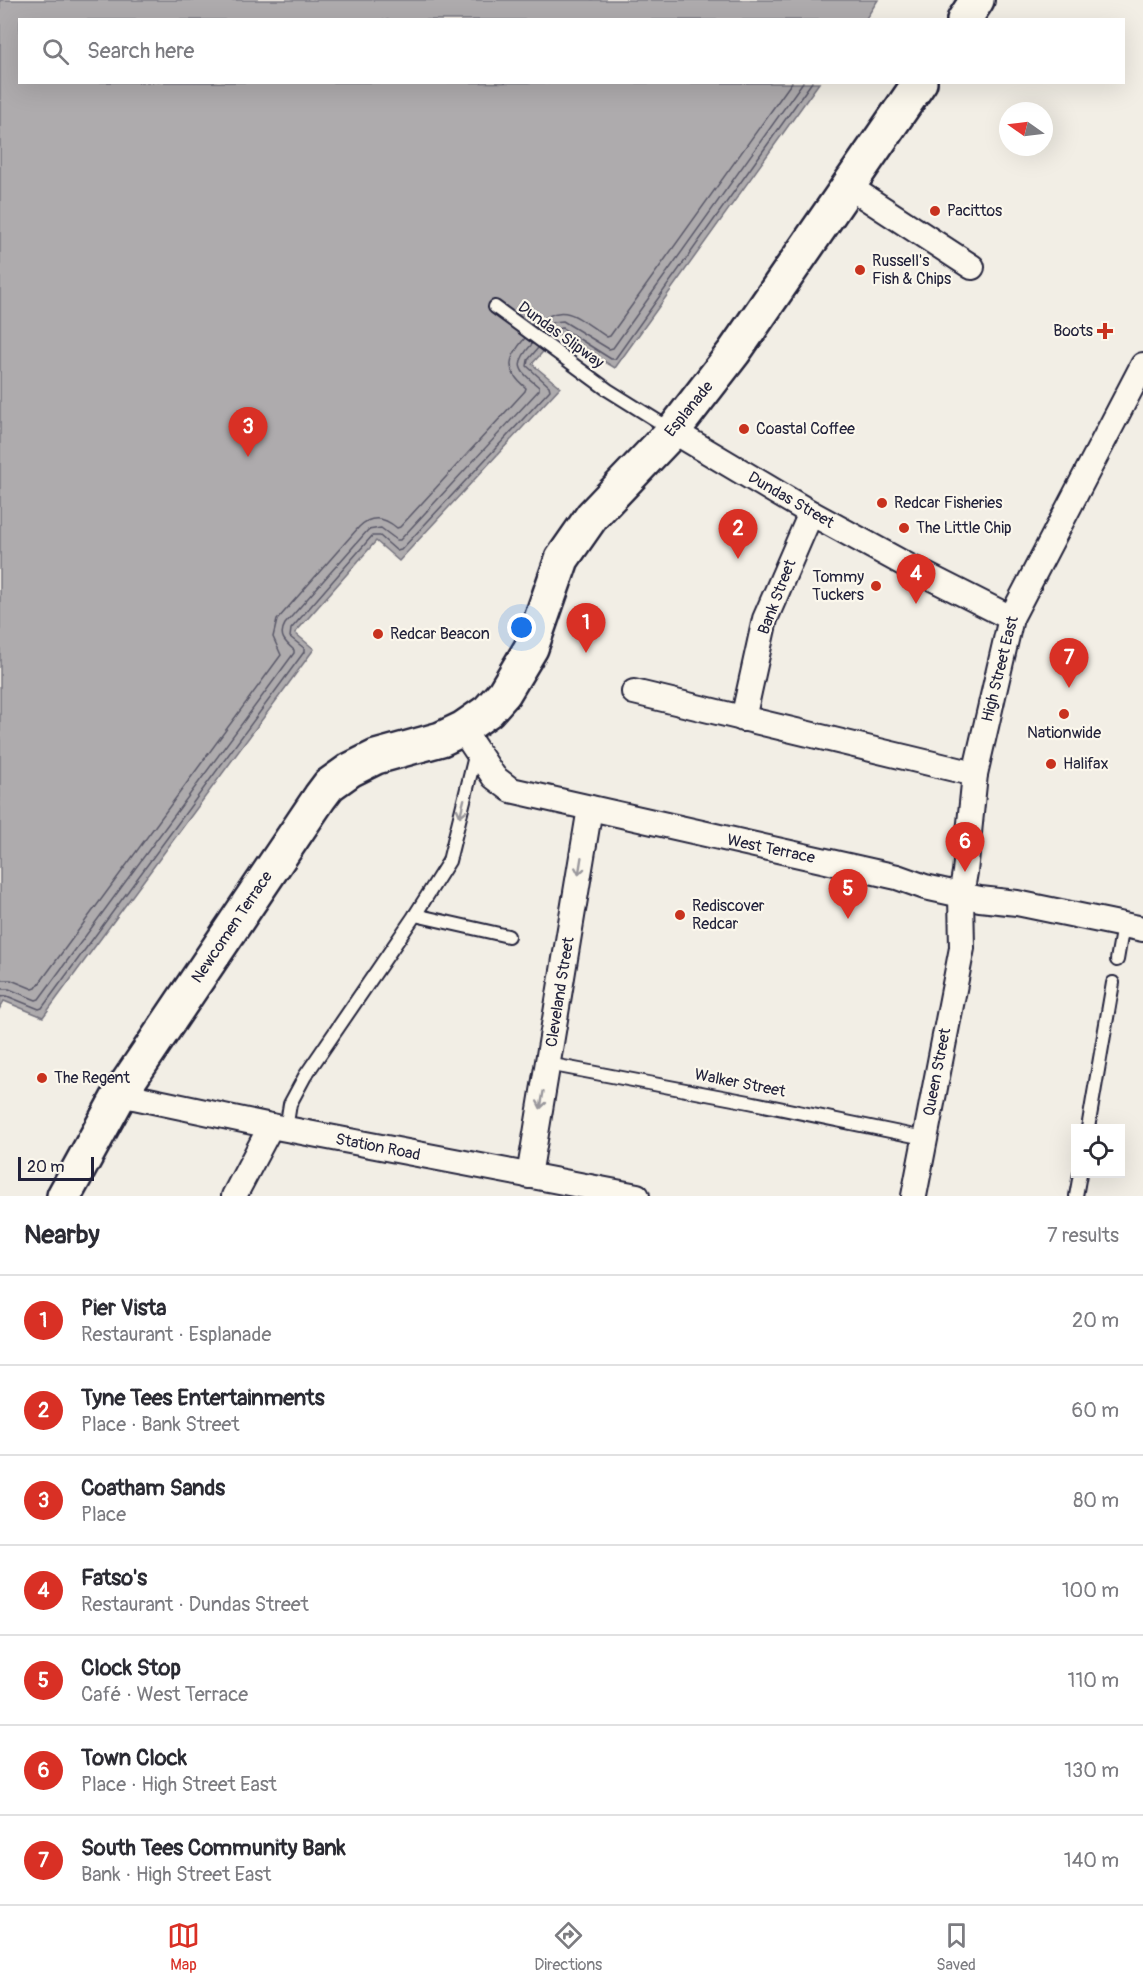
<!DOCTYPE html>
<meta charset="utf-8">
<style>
:root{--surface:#fff;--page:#f7f7f7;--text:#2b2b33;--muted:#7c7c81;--line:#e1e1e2;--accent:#d93025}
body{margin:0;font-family:Pangolin,sans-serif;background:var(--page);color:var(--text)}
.controls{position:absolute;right:18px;bottom:18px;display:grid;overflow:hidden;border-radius:0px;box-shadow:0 6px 24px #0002}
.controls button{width:54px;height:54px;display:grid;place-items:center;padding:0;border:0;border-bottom:2px solid var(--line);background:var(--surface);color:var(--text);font:30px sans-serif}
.compass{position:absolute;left:999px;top:102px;width:54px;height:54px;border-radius:50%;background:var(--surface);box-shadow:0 6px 24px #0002;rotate:284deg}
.scale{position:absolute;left:18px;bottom:15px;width:76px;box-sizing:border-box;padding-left:6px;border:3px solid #22223b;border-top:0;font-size:16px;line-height:21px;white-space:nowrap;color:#22223b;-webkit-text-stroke:4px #fbf7ec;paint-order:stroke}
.you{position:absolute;left:522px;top:628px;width:21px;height:21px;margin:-15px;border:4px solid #fff;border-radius:50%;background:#1a73e8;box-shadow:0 0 0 9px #1a73e833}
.badge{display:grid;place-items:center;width:39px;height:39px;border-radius:50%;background:var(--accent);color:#fff;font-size:20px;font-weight:700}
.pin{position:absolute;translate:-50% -50px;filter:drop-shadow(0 2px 3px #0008)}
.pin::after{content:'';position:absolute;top:32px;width:21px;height:18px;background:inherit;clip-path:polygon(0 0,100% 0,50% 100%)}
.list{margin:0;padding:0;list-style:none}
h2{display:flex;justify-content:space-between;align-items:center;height:78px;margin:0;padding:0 24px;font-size:26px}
h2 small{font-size:20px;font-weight:400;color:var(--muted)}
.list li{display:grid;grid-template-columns:39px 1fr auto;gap:18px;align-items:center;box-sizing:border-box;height:90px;padding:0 24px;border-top:2px solid var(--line)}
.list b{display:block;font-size:22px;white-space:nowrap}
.list p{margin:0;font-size:20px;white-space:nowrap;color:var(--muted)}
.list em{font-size:20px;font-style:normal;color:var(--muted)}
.icon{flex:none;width:33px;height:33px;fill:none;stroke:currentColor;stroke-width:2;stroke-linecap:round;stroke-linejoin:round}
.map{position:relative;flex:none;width:1143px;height:1196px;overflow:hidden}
.search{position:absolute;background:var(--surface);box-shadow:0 6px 24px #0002;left:18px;right:18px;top:18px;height:66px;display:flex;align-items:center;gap:15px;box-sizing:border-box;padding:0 21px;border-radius:0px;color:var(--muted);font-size:22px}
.sheet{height:708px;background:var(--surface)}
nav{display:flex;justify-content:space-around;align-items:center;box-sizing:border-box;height:84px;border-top:2px solid var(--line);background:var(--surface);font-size:16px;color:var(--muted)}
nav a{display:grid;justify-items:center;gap:3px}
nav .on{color:var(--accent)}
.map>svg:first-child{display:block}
.water{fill:#aeabad;stroke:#76747f;stroke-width:1.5}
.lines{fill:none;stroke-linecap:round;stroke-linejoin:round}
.shore{stroke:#5a5969;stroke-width:1.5}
.lane-casing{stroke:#22223b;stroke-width:16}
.street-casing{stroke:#22223b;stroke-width:28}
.secondary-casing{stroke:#22223b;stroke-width:38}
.lane{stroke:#fbf7ec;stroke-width:12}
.street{stroke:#fbf7ec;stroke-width:24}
.secondary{stroke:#fbf7ec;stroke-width:33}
.oneway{stroke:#99979c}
.poi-dot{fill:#c8321e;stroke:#fbf7ec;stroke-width:2}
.labels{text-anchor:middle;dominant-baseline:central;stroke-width:4.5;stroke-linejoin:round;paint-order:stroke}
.poi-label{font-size:16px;fill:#22223b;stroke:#fbf7ec;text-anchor:start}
.street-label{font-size:16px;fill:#22223b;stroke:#fbf7ec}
</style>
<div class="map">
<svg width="1143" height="1196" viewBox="0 0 1143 1196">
<rect width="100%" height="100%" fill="#f2eee5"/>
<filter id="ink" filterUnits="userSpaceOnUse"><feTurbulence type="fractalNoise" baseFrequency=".0167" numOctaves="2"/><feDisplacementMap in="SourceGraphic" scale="12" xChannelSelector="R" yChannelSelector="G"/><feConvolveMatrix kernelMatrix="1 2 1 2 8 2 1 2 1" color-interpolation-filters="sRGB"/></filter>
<g filter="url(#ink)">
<!-- water -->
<path class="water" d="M0,0h878l-13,20h-845v62l799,1 -204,285 -56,-34 -27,30 28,23 -161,174 -23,-20 -81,92 19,16 -271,368 -39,-16 -4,7z"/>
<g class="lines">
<!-- shore -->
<g class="shore">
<path d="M535,327c27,-30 45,-7 72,10l3,-1 182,-254"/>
<path d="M542,332l11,-10 10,-1 46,28 4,-1 190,-266"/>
<path d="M548,337l8,-8 6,-1 49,31h4l197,-277"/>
<path d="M0,980h11l22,9 3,-1 245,-333 -8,-18 4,-17 82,-93c12,-12 25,-10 38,1l3,-1 125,-136 1,-3c-22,-18 -18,-30 -1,-50"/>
<path d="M0,989h9l27,11 3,-1 255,-346v-3c-9,-8 -16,-14 -9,-26l83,-94 13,-2 16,12h3l139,-150v-3c-21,-17 -26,-22 -7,-43"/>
<path d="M0,997l7,-1 32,13 3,-1 262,-356v-4l-14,-11 1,-8 81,-93h8l17,15 4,-1 149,-160 -1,-4 -22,-20 1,-6 10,-12"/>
</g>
<defs>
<g id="lane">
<path d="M495,307l113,83 64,40"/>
<path d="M415,915l34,-54 27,-109"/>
<path d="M1117,960l6,-35"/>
<path d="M548,1064l201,38 175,36"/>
<path d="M1088,1128l25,-145"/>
<path d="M286,1129l4,-25 15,-28 110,-161 93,21"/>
<path d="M1076,1196l4,-22"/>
</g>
<g id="street">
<path d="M848,186l124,81"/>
<path d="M673,431l138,82 99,54 101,51"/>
<path d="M634,692l341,82"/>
<path d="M743,719l22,-100 46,-106"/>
<path d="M462,729l32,48 17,13 386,87 28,10 55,12 37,4 126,26"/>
<path d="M120,1094l151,32 366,70"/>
<path d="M529,1176l61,-368"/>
<path d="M234,1196l37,-70"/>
<path d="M914,1196l48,-248 -1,-53 4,-23 10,-98 36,-156 132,-253"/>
</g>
<g id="secondary">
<path d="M964,20l13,-20"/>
<path d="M64,1196l56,-102 200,-297 9,-12 21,-15 26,-13 65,-18 21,-10 26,-18 16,-18 27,-45 31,-89 30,-43 81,-85 61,-79 186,-270"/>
</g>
</defs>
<!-- lane casing -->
<use href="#lane" class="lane-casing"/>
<!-- street casing -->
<use href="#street" class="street-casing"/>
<!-- secondary casing -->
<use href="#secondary" class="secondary-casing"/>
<!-- lane -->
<use href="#lane" class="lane"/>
<!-- street -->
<use href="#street" class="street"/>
<!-- secondary -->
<use href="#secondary" class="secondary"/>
</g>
<!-- one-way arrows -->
<defs><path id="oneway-shaft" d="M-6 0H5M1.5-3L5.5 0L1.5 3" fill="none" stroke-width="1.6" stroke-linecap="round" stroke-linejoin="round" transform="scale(1.5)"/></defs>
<g class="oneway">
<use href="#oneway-shaft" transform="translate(462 808) rotate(104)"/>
<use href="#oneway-shaft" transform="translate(580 866) rotate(99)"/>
<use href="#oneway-shaft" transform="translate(542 1100) rotate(100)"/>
</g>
</g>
<!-- markers -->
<g class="poi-dot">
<circle cx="935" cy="211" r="6"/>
<circle cx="860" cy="270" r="6"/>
<path d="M1102 322h6v6h6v6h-6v6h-6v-6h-6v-6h6z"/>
<circle cx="744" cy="429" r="6"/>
<circle cx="882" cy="503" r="6"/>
<circle cx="904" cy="528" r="6"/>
<circle cx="876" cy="586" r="6"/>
<circle cx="378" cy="634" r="6"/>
<circle cx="1064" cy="714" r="6"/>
<circle cx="1051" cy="764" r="6"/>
<circle cx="680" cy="915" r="6"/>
<circle cx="42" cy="1078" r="6"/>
</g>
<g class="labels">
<!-- poi labels -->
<g class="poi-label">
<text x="947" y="211">Pacittos</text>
<text x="872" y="261">Russell's<tspan x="872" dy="18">Fish &amp; Chips</tspan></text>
<text x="1093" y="331" text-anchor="end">Boots</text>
<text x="756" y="429">Coastal Coffee</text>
<text x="894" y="503">Redcar Fisheries</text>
<text x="916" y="528">The Little Chip</text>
<text x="864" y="577" text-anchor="end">Tommy<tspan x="864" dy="18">Tuckers</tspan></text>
<text x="390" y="634">Redcar Beacon</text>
<text x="1064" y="733" text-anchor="middle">Nationwide</text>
<text x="1063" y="764">Halifax</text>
<text x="692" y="906">Rediscover<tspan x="692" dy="18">Redcar</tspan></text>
<text x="54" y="1078">The Regent</text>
</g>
<!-- street labels -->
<g class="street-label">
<text transform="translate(561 335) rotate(36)">Dundas Slipway</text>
<text transform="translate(689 409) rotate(-51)">Esplanade</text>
<text transform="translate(791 500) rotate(30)">Dundas Street</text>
<text transform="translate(777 597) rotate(-69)">Bank Street</text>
<text transform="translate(1000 669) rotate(-76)">High Street East</text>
<text transform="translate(771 849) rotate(12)">West Terrace</text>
<text transform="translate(232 927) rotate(-56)">Newcomen Terrace</text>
<text transform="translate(560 992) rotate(-81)">Cleveland Street</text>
<text transform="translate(937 1072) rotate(-79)">Queen Street</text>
<text transform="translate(740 1083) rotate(11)">Walker Street</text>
<text transform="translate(378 1147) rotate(11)">Station Road</text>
</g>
</g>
</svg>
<div class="controls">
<button><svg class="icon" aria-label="locate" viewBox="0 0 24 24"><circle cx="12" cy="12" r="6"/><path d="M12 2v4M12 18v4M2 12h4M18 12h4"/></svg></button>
</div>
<svg class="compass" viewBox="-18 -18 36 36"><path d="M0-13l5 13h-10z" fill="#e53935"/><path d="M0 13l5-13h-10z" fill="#7c7c81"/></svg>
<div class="scale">20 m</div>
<div class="you"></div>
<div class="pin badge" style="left:586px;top:653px">1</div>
<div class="pin badge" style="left:738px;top:559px">2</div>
<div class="pin badge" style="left:248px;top:457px">3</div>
<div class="pin badge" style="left:916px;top:604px">4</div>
<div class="pin badge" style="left:848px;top:919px">5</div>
<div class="pin badge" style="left:965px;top:872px">6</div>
<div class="pin badge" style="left:1069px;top:688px">7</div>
<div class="search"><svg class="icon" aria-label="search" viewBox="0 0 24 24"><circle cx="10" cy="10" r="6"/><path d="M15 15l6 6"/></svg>Search here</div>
</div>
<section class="sheet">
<h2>Nearby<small>7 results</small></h2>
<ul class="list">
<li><span class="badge">1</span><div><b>Pier Vista</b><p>Restaurant · Esplanade</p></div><em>20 m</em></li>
<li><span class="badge">2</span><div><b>Tyne Tees Entertainments</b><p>Place · Bank Street</p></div><em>60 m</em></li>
<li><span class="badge">3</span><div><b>Coatham Sands</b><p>Place</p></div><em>80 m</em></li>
<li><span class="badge">4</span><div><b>Fatso's</b><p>Restaurant · Dundas Street</p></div><em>100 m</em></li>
<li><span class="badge">5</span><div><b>Clock Stop</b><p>Café · West Terrace</p></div><em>110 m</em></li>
<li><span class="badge">6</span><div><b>Town Clock</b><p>Place · High Street East</p></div><em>130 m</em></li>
<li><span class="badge">7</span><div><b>South Tees Community Bank</b><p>Bank · High Street East</p></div><em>140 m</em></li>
</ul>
</section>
<nav>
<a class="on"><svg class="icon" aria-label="map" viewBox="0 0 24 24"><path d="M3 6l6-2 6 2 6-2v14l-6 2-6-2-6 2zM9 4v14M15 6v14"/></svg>Map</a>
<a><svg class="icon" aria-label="directions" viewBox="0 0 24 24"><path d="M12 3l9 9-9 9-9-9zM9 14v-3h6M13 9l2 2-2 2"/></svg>Directions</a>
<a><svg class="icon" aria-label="saved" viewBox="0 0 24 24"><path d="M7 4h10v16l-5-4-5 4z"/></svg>Saved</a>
</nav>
